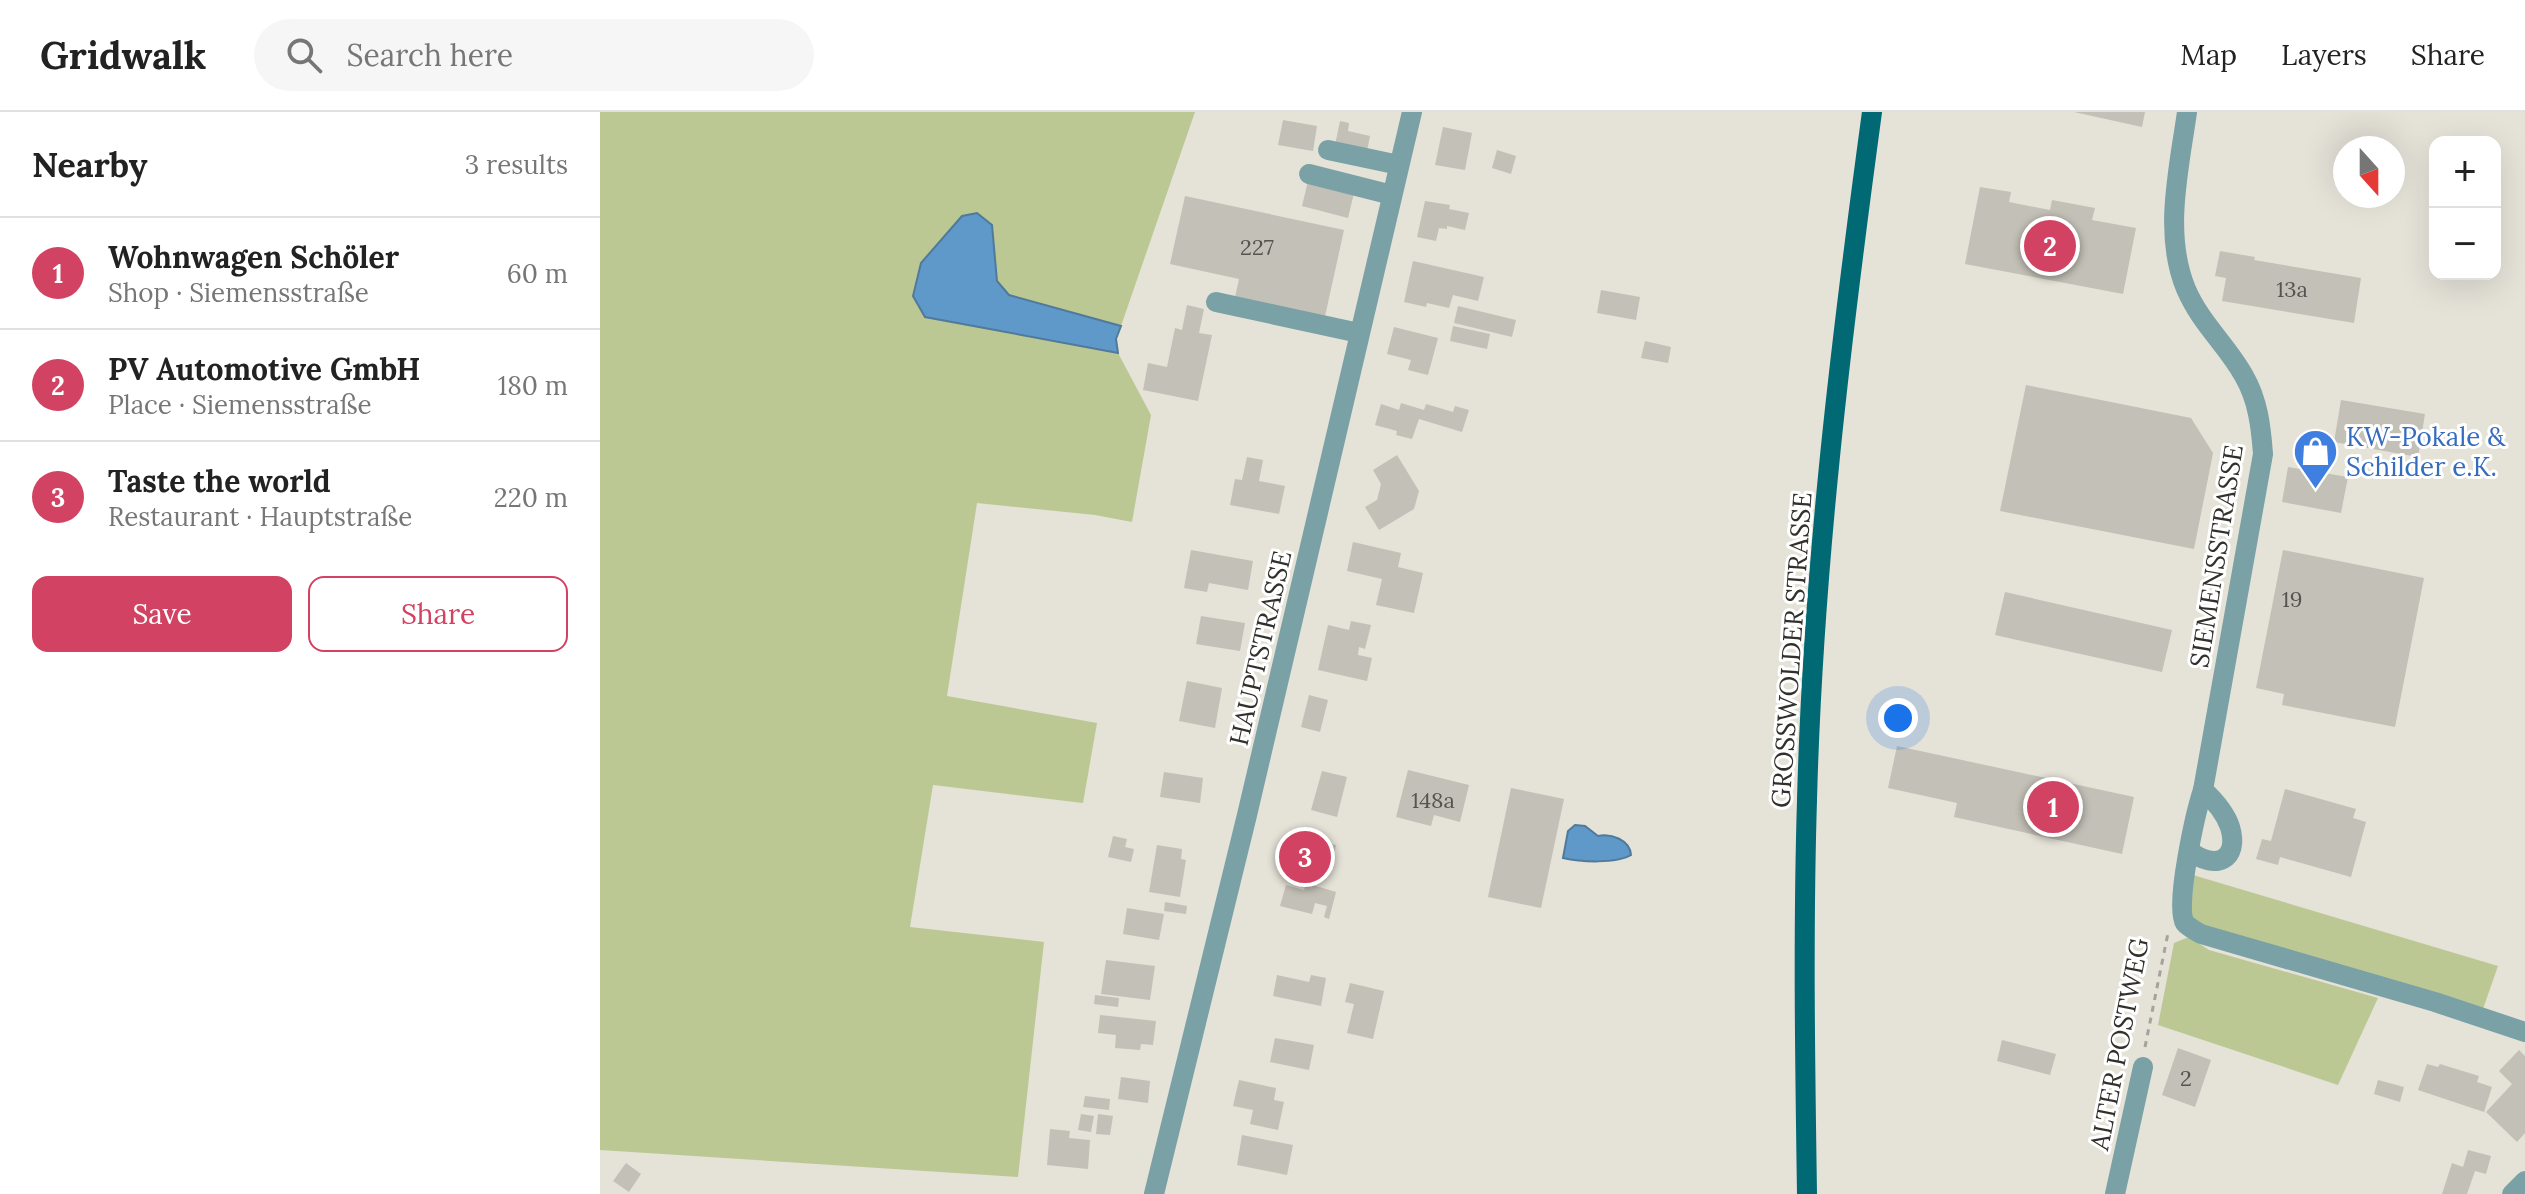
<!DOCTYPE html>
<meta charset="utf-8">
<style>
:root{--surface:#fff;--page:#f6f6f6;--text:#222;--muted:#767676;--line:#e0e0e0;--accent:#d24262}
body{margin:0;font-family:Lora,serif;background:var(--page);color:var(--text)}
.controls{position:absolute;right:24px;top:24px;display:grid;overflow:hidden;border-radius:16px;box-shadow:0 8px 32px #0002}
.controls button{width:72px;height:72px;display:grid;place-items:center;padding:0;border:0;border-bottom:2px solid var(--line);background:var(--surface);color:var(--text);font:40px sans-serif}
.compass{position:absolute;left:1733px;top:24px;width:72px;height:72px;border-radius:50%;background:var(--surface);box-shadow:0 8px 32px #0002;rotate:159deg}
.you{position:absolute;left:1298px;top:606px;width:28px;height:28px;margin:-20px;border:6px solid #fff;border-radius:50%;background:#1a73e8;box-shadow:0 0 0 12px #1a73e833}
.badge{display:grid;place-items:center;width:52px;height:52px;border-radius:50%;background:var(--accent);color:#fff;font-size:26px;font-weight:700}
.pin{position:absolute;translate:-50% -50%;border:4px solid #fff;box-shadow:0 2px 8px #0006}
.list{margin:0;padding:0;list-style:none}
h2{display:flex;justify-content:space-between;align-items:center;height:104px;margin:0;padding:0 32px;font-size:34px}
h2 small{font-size:26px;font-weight:400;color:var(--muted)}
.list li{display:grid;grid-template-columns:52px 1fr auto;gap:24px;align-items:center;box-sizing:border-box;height:112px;padding:0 32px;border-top:2px solid var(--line)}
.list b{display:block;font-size:30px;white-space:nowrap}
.list p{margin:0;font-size:26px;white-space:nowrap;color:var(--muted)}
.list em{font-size:26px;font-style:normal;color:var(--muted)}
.actions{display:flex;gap:16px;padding:24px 32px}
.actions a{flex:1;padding:18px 0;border:2px solid var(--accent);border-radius:16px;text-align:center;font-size:28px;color:var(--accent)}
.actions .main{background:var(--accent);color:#fff}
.icon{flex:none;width:44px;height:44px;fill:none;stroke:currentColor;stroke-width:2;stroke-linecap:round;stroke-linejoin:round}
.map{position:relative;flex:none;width:1925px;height:1082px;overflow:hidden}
header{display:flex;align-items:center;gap:48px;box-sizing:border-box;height:112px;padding:0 40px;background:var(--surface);border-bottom:2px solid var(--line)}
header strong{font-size:38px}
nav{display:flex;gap:44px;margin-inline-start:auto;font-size:28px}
.search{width:560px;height:72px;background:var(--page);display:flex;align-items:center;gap:20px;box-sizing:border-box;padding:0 28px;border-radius:44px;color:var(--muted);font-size:30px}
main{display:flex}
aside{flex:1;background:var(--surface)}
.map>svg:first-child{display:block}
.green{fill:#bcc894}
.water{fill:#5e99ca;stroke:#507a9b;stroke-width:2}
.building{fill:#c3c0b7}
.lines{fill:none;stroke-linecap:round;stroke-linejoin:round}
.path{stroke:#a5a39b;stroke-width:3;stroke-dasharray:6 6;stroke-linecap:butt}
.minor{stroke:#79a1a6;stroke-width:20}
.major{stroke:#006973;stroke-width:20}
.labels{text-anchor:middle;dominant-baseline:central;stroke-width:6;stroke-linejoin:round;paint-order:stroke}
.number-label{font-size:22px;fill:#565450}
.shop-label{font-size:26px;fill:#366cbe;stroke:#fff;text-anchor:start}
.street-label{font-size:26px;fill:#31302d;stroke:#fff}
</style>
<header>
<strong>Gridwalk</strong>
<div class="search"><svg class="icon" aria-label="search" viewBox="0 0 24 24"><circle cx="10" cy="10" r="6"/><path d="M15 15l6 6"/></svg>Search here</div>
<nav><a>Map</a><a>Layers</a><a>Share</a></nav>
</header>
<main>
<aside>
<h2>Nearby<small>3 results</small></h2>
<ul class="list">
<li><span class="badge">1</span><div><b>Wohnwagen Schöler</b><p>Shop · Siemensstraße</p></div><em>60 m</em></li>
<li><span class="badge">2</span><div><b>PV Automotive GmbH</b><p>Place · Siemensstraße</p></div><em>180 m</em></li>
<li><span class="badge">3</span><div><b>Taste the world</b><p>Restaurant · Hauptstraße</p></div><em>220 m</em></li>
</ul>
<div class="actions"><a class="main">Save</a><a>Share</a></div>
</aside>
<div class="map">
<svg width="1925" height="1082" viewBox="0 0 1925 1082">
<rect width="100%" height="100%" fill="#e5e2d8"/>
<!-- green -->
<g class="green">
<path d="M0,0h595l-74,214 -112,-31 -84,22 193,36 33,62 -19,107 -37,-7 -118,-12 -30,193 150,27 -14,80 -150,-18 -23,142 134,15 -26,235 -418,-27z"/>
<path d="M1593,763l305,91 -15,43 -284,-83 -8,-10z"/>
<path d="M1589,825l20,13 169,48 -40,87 -180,-60 16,-82z"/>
</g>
<!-- water -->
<g class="water">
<path d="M377,101l15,12 5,56 12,14 112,31 -5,13 2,14 -193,-36 -12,-21 8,-33 41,-47z"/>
<path d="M975,713l10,1 13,10c13,-3 32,4 33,19 -15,9 -51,7 -68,3l5,-27z"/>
</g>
<!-- building -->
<g class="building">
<path d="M1474,0h71l-3,15z"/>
<path d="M683,8l34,6 -4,25 -35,-6z"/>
<path d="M740,9l9,2 -1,8 22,5 -3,15 -32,-6z"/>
<path d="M843,15l29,6 -7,37 -30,-5z"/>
<path d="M897,38l19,6 -5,18 -19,-6z"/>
<path d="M708,69l46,12 -6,25 -46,-12z"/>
<path d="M1380,75l31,5 -2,10 41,8 2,-10 43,8 -3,12 44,8 -13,66 -158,-30z"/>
<path d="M585,84l159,34 -20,91 -90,-19 5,-23 -69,-15z"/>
<path d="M825,89l25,4 -1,4 20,4 -4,17 -18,-4v3l-8,-1 -3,13 -19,-4z"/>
<path d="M1620,139l35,6 -1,3 107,18 -7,45 -132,-22 4,-23 -11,-2z"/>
<path d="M813,149l71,16 -6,24 -25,-6 -4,13 -22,-5 -1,4 -22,-5z"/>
<path d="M1001,178l39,7 -4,23 -39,-7z"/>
<path d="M587,193l17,4 -5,24 13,2 -14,66 -55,-11 5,-27 19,4 8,-39 7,2z"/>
<path d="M858,194l58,14 -4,17 -58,-14z"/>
<path d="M853,214l37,8 -3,15 -37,-8z"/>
<path d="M794,215l44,11 -10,37 -20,-5 3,-10 -24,-6z"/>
<path d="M1045,229l26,6 -3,16 -27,-5z"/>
<path d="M1426,273l165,33 22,35 -19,96 -194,-38z"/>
<path d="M1741,288l84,14 -7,43 -84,-15z"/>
<path d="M801,291l23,7 2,-6 27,8 2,-6 14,4 -7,22 -43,-13 -7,20 -16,-4 1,-4 -22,-6 6,-21 18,6z"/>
<path d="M797,343l22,36 -5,18 -35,21 -14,-23 12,-7 4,-16 -8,-14z"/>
<path d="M647,345l16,3 -4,21 26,5 -6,28 -49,-9 5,-26 7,1z"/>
<path d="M1688,355l60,10 -7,36 -59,-11z"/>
<path d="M753,430l48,11 -3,14 25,6 -9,40 -38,-8 6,-26 -35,-8z"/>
<path d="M591,438l62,11 -5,29 -39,-7 -2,9 -23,-4z"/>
<path d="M1683,438l141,28 -29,149 -113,-22 2,-11 -28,-6z"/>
<path d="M1405,480l167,38 -10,42 -167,-37z"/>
<path d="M601,504l44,7 -5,28 -44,-7z"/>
<path d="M751,509l20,4 -6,24 -6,-2 -1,8 14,3 -5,23 -49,-11 10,-45 21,5z"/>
<path d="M587,569l35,7 -7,40 -36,-7z"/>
<path d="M709,583l19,5 -8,32 -19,-5z"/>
<path d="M1297,634l237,51 -12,57 -168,-37 3,-14 -69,-15z"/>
<path d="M808,658l61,15 -9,37 -26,-7 -3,11 -35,-9z"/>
<path d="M722,659l25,6 -10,40 -26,-7z"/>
<path d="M564,660l39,6 -3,25 -40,-6z"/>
<path d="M911,676l53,11 -23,109 -53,-11z"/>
<path d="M1685,677l71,20 -3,9 13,4 -15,55 -71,-20 -2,8 -22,-6 6,-20 9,2z"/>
<path d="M513,724l14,3 -2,8 9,2 -3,13 -23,-5z"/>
<path d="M706,726l30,7 -6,29 -31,-7z"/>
<path d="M557,733l25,4 -1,10 5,1 -6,37 -31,-5z"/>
<path d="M706,771l30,9 -7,27 -5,-2 3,-11 -12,-3 -3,11 -32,-8 6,-21 18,5z"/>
<path d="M565,790l22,4 -1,8 -22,-3z"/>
<path d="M527,796l37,6 -5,26 -36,-6z"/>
<path d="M506,848l49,6 -5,34 -49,-6z"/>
<path d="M677,863l32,7 2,-7 15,3 -5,28 -48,-10z"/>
<path d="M750,871l34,8 -11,48 -26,-6 7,-29 -9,-2z"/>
<path d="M495,883l24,3 -1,9 -24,-3z"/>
<path d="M500,903l56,6 -3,24 -12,-1 -1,6 -25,-2 1,-13 -18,-2z"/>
<path d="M675,926l39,7 -5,25 -39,-8z"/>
<path d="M1402,928l54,14 -6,21 -53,-14z"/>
<path d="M1578,936l33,12 -16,47 -33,-12z"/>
<path d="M1919,938l6,6v77l-8,9 -31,-30 26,-28 -13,-13z"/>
<path d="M1827,952l11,3 2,-3 39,12 -2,6 15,5 -8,25 -66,-22z"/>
<path d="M521,965l29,4 -2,22 -30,-4z"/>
<path d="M639,968l37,8 -2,12 10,2 -6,28 -28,-6 3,-14 -20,-4z"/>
<path d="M1778,968l26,7 -4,15 -26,-8z"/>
<path d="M485,984l25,3 -1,11 -26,-3z"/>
<path d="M481,1002l13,2 -3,16 -13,-2z"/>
<path d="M498,1002l15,2 -3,19 -14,-1z"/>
<path d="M450,1017l20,2 -1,7 21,2 -2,29 -41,-4z"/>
<path d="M642,1023l51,10 -6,30 -50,-10z"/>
<path d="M1868,1038l23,6 -5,18 -11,-3 -8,23h-25l10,-31 11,4z"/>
<path d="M26,1051l15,11 -12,18 -16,-11z"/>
</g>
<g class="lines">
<!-- path -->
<path class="path" d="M1545,935l23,-114"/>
<!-- minor -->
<g class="minor">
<path d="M1587,0c-8,57 -24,122 -1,177 15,35 41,56 58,87 14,24 17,51 19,78l-60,336c-7,21 -29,117 -18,133 3,4 11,8 16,11l234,68 90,30"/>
<path d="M728,38l71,15"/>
<path d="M709,62l83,21"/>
<path d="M616,190l143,31"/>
<path d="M1590,739c25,20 50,9 40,-24 -5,-15 -16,-27 -27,-37"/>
<path d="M554,1082l93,-379 165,-703"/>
<path d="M1515,1082l28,-127"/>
<path d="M1912,1082l13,-13"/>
</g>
<!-- major -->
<path class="major" d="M1207,1082c-2,-131 -4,-263 0,-394 6,-231 34,-460 65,-688"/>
</g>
<!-- icons -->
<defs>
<symbol id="shop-pin" viewBox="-11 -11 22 30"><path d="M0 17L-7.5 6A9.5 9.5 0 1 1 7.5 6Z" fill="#3f7fe0" stroke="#fff"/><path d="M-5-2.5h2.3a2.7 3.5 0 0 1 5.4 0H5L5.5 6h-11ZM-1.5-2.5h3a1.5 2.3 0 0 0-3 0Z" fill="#fff"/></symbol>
</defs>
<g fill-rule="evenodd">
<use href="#shop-pin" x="1690" y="314" width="51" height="69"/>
</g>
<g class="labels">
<!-- number labels -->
<g class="number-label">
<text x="657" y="135">227</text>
<text x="1692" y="177">13a</text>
<text x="1692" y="487">19</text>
<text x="833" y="688">148a</text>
<text x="1586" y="966">2</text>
</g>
<!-- shop labels -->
<g class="shop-label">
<text x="1746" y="324">KW-Pokale &amp;<tspan x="1746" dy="30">Schilder e.K.</tspan></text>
</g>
<!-- street labels -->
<g class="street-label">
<text transform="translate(1616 444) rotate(-81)">SIEMENSSTRASSE</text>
<text transform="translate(660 536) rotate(-77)">HAUPTSTRASSE</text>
<text transform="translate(1191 538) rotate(-86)">GROSSWOLDER STRASSE</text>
<text transform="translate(1519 932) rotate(-79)">ALTER POSTWEG</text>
</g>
</g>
</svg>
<div class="controls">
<button>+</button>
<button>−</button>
</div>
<svg class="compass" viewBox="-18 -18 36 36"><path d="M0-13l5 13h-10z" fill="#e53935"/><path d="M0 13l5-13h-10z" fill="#767676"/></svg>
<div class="you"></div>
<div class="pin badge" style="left:1453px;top:695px">1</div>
<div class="pin badge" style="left:1450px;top:134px">2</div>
<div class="pin badge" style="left:705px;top:745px">3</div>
</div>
</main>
